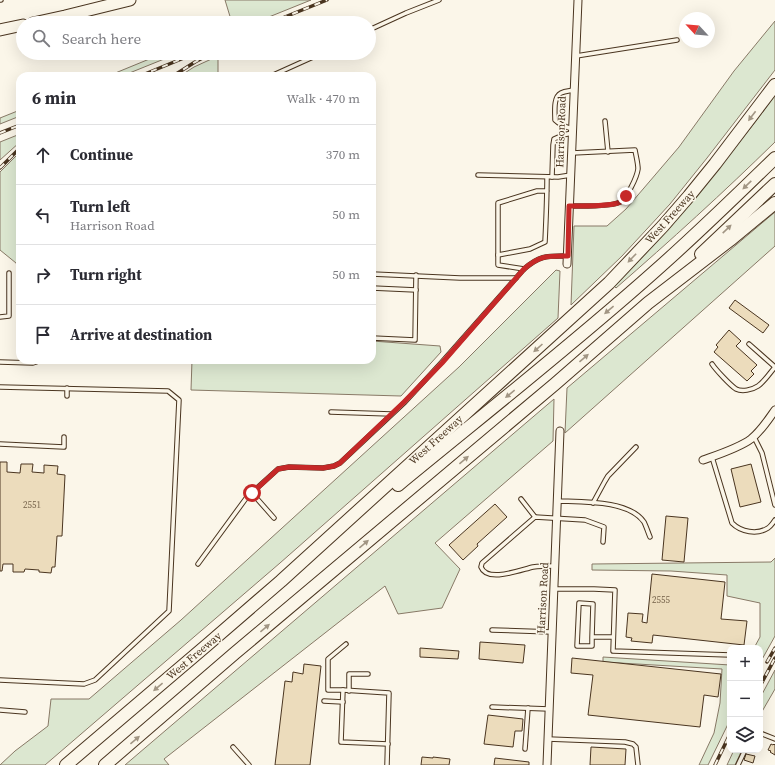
<!DOCTYPE html>
<meta charset="utf-8">
<style>
:root{--surface:#fff;--page:#f7f7f7;--text:#2b2b33;--muted:#7c7c81;--line:#e1e1e2}
body{margin:0;font-family:"Source Serif 4",serif;background:var(--page);color:var(--text)}
.controls{position:absolute;right:12px;bottom:12px;display:grid;overflow:hidden;border-radius:8px;box-shadow:0 4px 16px #0002}
.controls button{width:36px;height:36px;display:grid;place-items:center;padding:0;border:0;border-bottom:1px solid var(--line);background:var(--surface);color:var(--text);font:20px sans-serif}
.compass{position:absolute;left:679px;top:12px;width:36px;height:36px;border-radius:50%;background:var(--surface);box-shadow:0 4px 16px #0002;rotate:296deg}
.stop{position:absolute;width:12px;height:12px;margin:-9px;border:3px solid #c62828;border-radius:50%;background:#fff}
.stop.end{background:#c62828;border-color:#fff;box-shadow:0 1px 4px #0008}
.list{margin:0;padding:0;list-style:none}
h2{display:flex;justify-content:space-between;align-items:center;height:52px;margin:0;padding:0 16px;font-size:17px}
h2 small{font-size:13px;font-weight:400;color:var(--muted)}
.list li{display:grid;grid-template-columns:26px 1fr auto;gap:12px;align-items:center;box-sizing:border-box;height:60px;padding:0 16px;border-top:1px solid var(--line)}
.list b{display:block;font-size:15px;white-space:nowrap}
.list p{margin:0;font-size:13px;white-space:nowrap;color:var(--muted)}
.list em{font-size:13px;font-style:normal;color:var(--muted)}
.icon{flex:none;width:22px;height:22px;fill:none;stroke:currentColor;stroke-width:2;stroke-linecap:round;stroke-linejoin:round}
.map{position:relative;flex:none;width:775px;height:765px;overflow:hidden}
.search{position:absolute;background:var(--surface);box-shadow:0 4px 16px #0002;left:16px;top:16px;width:360px;height:44px;display:flex;align-items:center;gap:10px;box-sizing:border-box;padding:0 14px;border-radius:22px;color:var(--muted);font-size:15px}
.panel{position:absolute;background:var(--surface);box-shadow:0 4px 16px #0002;left:16px;top:72px;width:360px;height:292px;border-radius:12px}
.map>svg:first-child{display:block}
.green{fill:#dce7d0;stroke:#887966}
.building{fill:#ecdcbc;stroke:#4a3520}
.lines{fill:none;stroke-linecap:round;stroke-linejoin:round}
.lane-casing{stroke:#4a3520;stroke-width:5.5}
.street-casing{stroke:#4a3520;stroke-width:9}
.primary-casing{stroke:#4a3520;stroke-width:13}
.highway-casing{stroke:#4a3520;stroke-width:14}
.lane{stroke:#fbf6e9;stroke-width:3.5}
.street{stroke:#fbf6e9;stroke-width:7}
.primary{stroke:#fbf6e9;stroke-width:11}
.highway{stroke:#fbf6e9;stroke-width:12}
.rail-casing{stroke:#4a3520;stroke-width:3.5}
.rail{stroke:#fbf6e9;stroke-width:2;stroke-dasharray:6;stroke-linecap:butt}
.oneway{fill:#a29684}
.route{stroke:#c62828;stroke-width:5}
.labels{text-anchor:middle;dominant-baseline:central;stroke-width:3;stroke-linejoin:round;paint-order:stroke}
.number-label{font-size:9px;fill:#725f47}
.street-label{font-size:11px;fill:#4a3520;stroke:#fbf6e9}
</style>
<div class="map">
<svg width="775" height="765" viewBox="0 0 775 765">
<rect width="100%" height="100%" fill="#fbf6e9"/>
<!-- green -->
<g class="green">
<path d="M225,0h86l-57,23h-22z"/>
<path d="M775,21v49l-68,88 -37,46 -48,52 -51,49 3,-79h33l19,-17 53,-62 55,-76z"/>
<path d="M164,53h15l-57,23h-14z"/>
<path d="M218,56v20h-38l14,-9z"/>
<path d="M775,95v47c-51,50 -105,99 -159,146l-3,-3 105,-116 38,-48z"/>
<path d="M20,110v6l-20,8v-6z"/>
<path d="M20,134v8l-20,18v-18z"/>
<path d="M20,152v117l-4,-6 -16,-13v-78z"/>
<path d="M775,212v34l-210,187 2,-45z"/>
<path d="M556,270l4,1 -2,47 -278,245 -235,202h-45l15,-14 33,-25 3,-27h38l92,-79 278,-253z"/>
<path d="M372,341l68,5 1,6 -40,44 -210,-6 1,-30h180z"/>
<path d="M554,399l-1,42 -118,102 25,26 -18,39 -44,6 -13,-28 -221,173 5,6h-44z"/>
<path d="M775,558v78l-15,27v-15h-6l6,-11v-34l-33,-7v-21l-56,-4 -79,-1v-6l179,-2z"/>
<path d="M603,657l127,8v55l-22,45h-9l15,-32 6,-30 2,-34 -119,-7z"/>
<path d="M775,670v19l-15,26v-17z"/>
<path d="M734,750h8l-7,15h-8z"/>
</g>
<!-- building -->
<g class="building">
<path d="M735,300l34,25 -6,8 -34,-25z"/>
<path d="M729,330l12,11 -5,5 21,19 -6,6 3,3 -7,7 -33,-29 4,-5 -2,-2z"/>
<path d="M0,462h7v10l13,1 1,-9h12l-1,8 12,1v-8l14,1 -1,8 8,1 -3,61h-5l-2,31h-3l-1,6 -12,-1v-2l-14,-1 -1,3h-11v-8h-10l-1,7h-2z"/>
<path d="M751,464l10,38 -21,5 -9,-38z"/>
<path d="M495,504l12,13 -30,27 1,2 -15,14 -14,-15z"/>
<path d="M666,516l22,2 -4,44 -22,-2z"/>
<path d="M652,574l73,8 -4,37 26,2 -3,24 -91,-10 -1,8 -21,-2 1,-3 -6,-1 2,-24 15,1 -1,8 5,1z"/>
<path d="M480,642l45,3 -2,18 -44,-4z"/>
<path d="M420,648l39,3 -1,8 -38,-2z"/>
<path d="M572,658l149,16 -3,23 -14,-2 -4,32 -112,-12 5,-40 -22,-2z"/>
<path d="M304,664l17,2 -11,99h-35l10,-84 7,1 1,-10 10,2z"/>
<path d="M488,715l35,4 -1,12h-7l-2,16 -29,-3z"/>
<path d="M771,744l2,1 1,-1 1,1v10l-5,-3 1,-1 -3,-1z"/>
<path d="M591,747l35,2 -1,16h-35z"/>
<path d="M746,754l9,2 -2,7 -9,-3z"/>
<path d="M422,757l11,1v-1l17,2 -1,6h-28z"/>
<path d="M495,758l34,4v3h-35z"/>
</g>
<g class="lines">
<defs>
<g id="lane">
<path d="M0,0h1"/>
<path d="M369,30l37,-17 33,-13"/>
<path d="M576,56l101,-16"/>
<path d="M271,76l51,-23"/>
<path d="M605,121l3,31"/>
<path d="M572,129c-6,-2 -12,-4 -17,-9 0,-8 -2,-23 6,-27 4,-2 9,-2 13,-3"/>
<path d="M478,175l80,2 13,-2"/>
<path d="M552,177l1,-32 1,-6 9,-4 9,-2"/>
<path d="M547,191h-10l-39,12v52l32,-6 15,-7c1,-21 2,-43 2,-65"/>
<path d="M570,206c11,0 42,1 50,-4 7,-4 17,-25 18,-33 0,-6 -2,-13 -3,-19l-63,3"/>
<path d="M498,255v10l26,4"/>
<path d="M372,274l88,4h56"/>
<path d="M372,288l44,2"/>
<path d="M0,317l9,-1v-43"/>
<path d="M372,338l43,2 1,-65"/>
<path d="M749,344l26,23"/>
<path d="M0,362l33,1 9,-3"/>
<path d="M712,364c4,6 18,21 24,25 6,3 16,1 22,-3 6,-4 12,-13 17,-19"/>
<path d="M0,387l168,4 11,9 -10,211 -74,69 -11,4 -84,-4"/>
<path d="M67,396v-8"/>
<path d="M331,412l60,2"/>
<path d="M754,437l8,16 13,52"/>
<path d="M0,444l64,3v-10"/>
<path d="M712,457l20,66c9,9 25,12 36,5 3,-2 5,-5 7,-8"/>
<path d="M252,493l22,25"/>
<path d="M521,499l14,18"/>
<path d="M558,501c24,1 71,-1 86,21 2,4 4,10 6,15"/>
<path d="M593,503l12,-22 3,-5 28,-29"/>
<path d="M198,564l49,-67 31,-28 11,-2 34,1 11,-2 6,-3 65,-61 36,-39 83,-94c16,-14 23,-13 43,-13"/>
<path d="M555,566c-7,0 -15,0 -22,1 -13,3 -46,16 -52,0l1,-4 53,-46 50,3 19,7 -1,15"/>
<path d="M554,589h40l21,1 -2,61 117,4"/>
<path d="M492,630l60,2"/>
<path d="M592,637v9h-15l2,-43 14,1 -1,33h21"/>
<path d="M346,644l-18,15v31h15l-2,52 47,2"/>
<path d="M343,690l46,3 -2,72"/>
<path d="M349,691v-17h19"/>
<path d="M324,701l19,1"/>
<path d="M492,707l57,2"/>
<path d="M0,710l25,2"/>
<path d="M760,733l15,6"/>
<path d="M548,739l77,3 8,2 3,3 2,18"/>
<path d="M233,747l16,18"/>
<path d="M525,749l3,-41"/>
<path d="M738,765l7,-15"/>
</g>
<g id="street">
<path d="M567,264l11,-264"/>
<path d="M703,460c14,-5 36,-12 48,-21 10,-8 17,-19 24,-29"/>
<path d="M547,765l13,-334"/>
</g>
<g id="primary">
<path d="M33,23l32,-7 65,-16"/>
<path d="M0,30l23,-5"/>
</g>
<g id="highway">
<path d="M701,254l74,-70"/>
<path d="M398,485c85,-70 173,-139 256,-213 41,-36 81,-75 121,-114"/>
<path d="M66,765l141,-120 74,-64 328,-298 54,-57 26,-30 26,-32 60,-79"/>
<path d="M105,765l130,-112 320,-269 93,-81 82,-63 45,-37"/>
</g>
</defs>
<!-- lane casing -->
<use href="#lane" class="lane-casing"/>
<!-- street casing -->
<use href="#street" class="street-casing"/>
<!-- primary casing -->
<use href="#primary" class="primary-casing"/>
<!-- highway casing -->
<use href="#highway" class="highway-casing"/>
<!-- lane -->
<use href="#lane" class="lane"/>
<!-- street -->
<use href="#street" class="street"/>
<!-- primary -->
<use href="#primary" class="primary"/>
<!-- highway -->
<use href="#highway" class="highway"/>
<defs>
<g id="rail">
<path d="M270,23l57,-23"/>
<path d="M140,76l56,-23"/>
<path d="M173,76l22,-14 17,-9"/>
<path d="M0,133l20,-8"/>
<path d="M0,168l20,-20"/>
<path d="M767,662l8,-14"/>
<path d="M760,686l15,-28"/>
<path d="M715,765l15,-31"/>
</g>
</defs>
<!-- rail casing -->
<use href="#rail" class="rail-casing"/>
<!-- rail -->
<use href="#rail" class="rail"/>
</g>
<!-- one-way arrows -->
<defs><path id="oneway-solid" d="M-6-.8H1V-3.2L6.5 0L1 3.2V.8H-6Z"/></defs>
<g class="oneway">
<use href="#oneway-solid" transform="translate(752 116) rotate(127)"/>
<use href="#oneway-solid" transform="translate(747 185) rotate(136)"/>
<use href="#oneway-solid" transform="translate(727 229) rotate(-44)"/>
<use href="#oneway-solid" transform="translate(632 258) rotate(134)"/>
<use href="#oneway-solid" transform="translate(609 310) rotate(140)"/>
<use href="#oneway-solid" transform="translate(538 348) rotate(138)"/>
<use href="#oneway-solid" transform="translate(584 358) rotate(-41)"/>
<use href="#oneway-solid" transform="translate(510 394) rotate(141)"/>
<use href="#oneway-solid" transform="translate(464 460) rotate(-40)"/>
<use href="#oneway-solid" transform="translate(364 544) rotate(-40)"/>
<use href="#oneway-solid" transform="translate(265 628) rotate(-40)"/>
<use href="#oneway-solid" transform="translate(158 687) rotate(140)"/>
<use href="#oneway-solid" transform="translate(135 740) rotate(-40)"/>
</g>
<g class="lines">
<!-- route -->
<path class="route" d="M252,493l26,-24 11,-2 34,1 11,-2 6,-3 64,-61 38,-39 82,-94c16,-14 23,-13 44,-13l1,-50c11,0 46,1 53,-5 2,-1 3,-3 4,-5"/>
</g>
<g class="labels">
<!-- number labels -->
<g class="number-label">
<text x="32" y="505">2551</text>
<text x="661" y="600">2555</text>
</g>
<!-- street labels -->
<g class="street-label">
<text transform="translate(561 132) rotate(-88)">Harrison Road</text>
<text transform="translate(670 217) rotate(-48)">West Freeway</text>
<text transform="translate(436 440) rotate(-42)">West Freeway</text>
<text transform="translate(543 598) rotate(-87)">Harrison Road</text>
<text transform="translate(194 656) rotate(-40)">West Freeway</text>
</g>
</g>
</svg>
<div class="controls">
<button>+</button>
<button>−</button>
<button><svg class="icon" aria-label="layers" viewBox="0 0 24 24"><path d="M12 4l9 5-9 5-9-5zM3 14l9 5 9-5"/></svg></button>
</div>
<svg class="compass" viewBox="-18 -18 36 36"><path d="M0-13l5 13h-10z" fill="#e53935"/><path d="M0 13l5-13h-10z" fill="#7c7c81"/></svg>
<div class="stop" style="left:252px;top:493px"></div>
<div class="stop end" style="left:626px;top:196px"></div>
<div class="search"><svg class="icon" aria-label="search" viewBox="0 0 24 24"><circle cx="10" cy="10" r="6"/><path d="M15 15l6 6"/></svg>Search here</div>
<section class="panel">
<h2>6 min<small>Walk · 470 m</small></h2>
<ul class="list">
<li><svg class="icon" aria-label="ahead" viewBox="0 0 24 24"><path d="M12 20V5M6 11l6-6 6 6"/></svg><div><b>Continue</b></div><em>370 m</em></li>
<li><svg class="icon" aria-label="left" viewBox="0 0 24 24"><path d="M17 20v-9H6M10 6l-5 5 5 5"/></svg><div><b>Turn left</b><p>Harrison Road</p></div><em>50 m</em></li>
<li><svg class="icon" aria-label="right" viewBox="0 0 24 24"><path d="M7 20v-9h11M14 6l5 5-5 5"/></svg><div><b>Turn right</b></div><em>50 m</em></li>
<li><svg class="icon" aria-label="arrive" viewBox="0 0 24 24"><path d="M6 21V4h12l-3 4 3 4H6"/></svg><div><b>Arrive at destination</b></div></li>
</ul>
</section>
</div>
